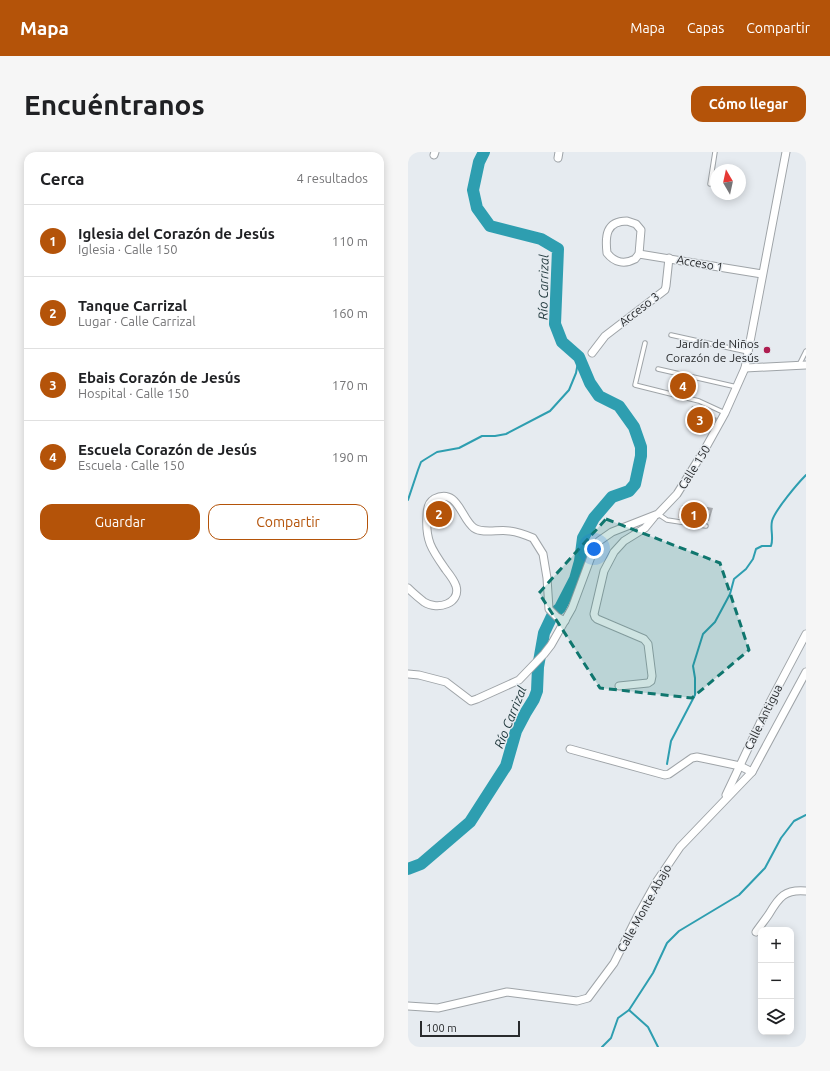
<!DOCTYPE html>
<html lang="es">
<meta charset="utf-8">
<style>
:root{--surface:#fff;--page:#f6f6f6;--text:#202124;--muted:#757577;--line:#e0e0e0;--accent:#b45309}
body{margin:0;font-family:Ubuntu,sans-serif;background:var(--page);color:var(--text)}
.controls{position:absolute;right:12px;bottom:12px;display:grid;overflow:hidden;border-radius:8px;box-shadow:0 2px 10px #0003}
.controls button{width:36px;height:36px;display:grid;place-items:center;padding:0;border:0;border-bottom:1px solid var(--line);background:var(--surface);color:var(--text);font:20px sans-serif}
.compass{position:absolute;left:302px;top:12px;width:36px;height:36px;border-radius:50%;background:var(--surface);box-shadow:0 2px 10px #0003;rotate:351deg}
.scale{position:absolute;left:12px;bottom:10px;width:100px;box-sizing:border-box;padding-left:4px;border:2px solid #292b2d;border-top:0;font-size:11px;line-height:14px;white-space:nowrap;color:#292b2d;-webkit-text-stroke:3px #e6ebf0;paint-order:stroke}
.you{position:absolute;left:186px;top:397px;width:14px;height:14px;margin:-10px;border:3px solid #fff;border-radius:50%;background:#1a73e8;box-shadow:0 0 0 6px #1a73e833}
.badge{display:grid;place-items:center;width:26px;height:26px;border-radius:50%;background:var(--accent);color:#fff;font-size:13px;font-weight:700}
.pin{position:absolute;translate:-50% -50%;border:2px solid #fff;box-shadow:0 1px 4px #0006}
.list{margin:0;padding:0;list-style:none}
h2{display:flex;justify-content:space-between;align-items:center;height:52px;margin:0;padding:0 16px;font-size:17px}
h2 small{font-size:13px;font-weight:400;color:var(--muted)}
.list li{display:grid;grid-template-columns:26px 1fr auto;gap:12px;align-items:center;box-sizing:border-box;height:72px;padding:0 16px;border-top:1px solid var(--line)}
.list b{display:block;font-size:15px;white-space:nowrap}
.list p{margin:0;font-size:13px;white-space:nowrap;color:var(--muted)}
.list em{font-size:13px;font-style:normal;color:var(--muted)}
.actions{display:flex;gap:8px;padding:12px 16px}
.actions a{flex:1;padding:9px 0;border:1px solid var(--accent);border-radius:12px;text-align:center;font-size:14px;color:var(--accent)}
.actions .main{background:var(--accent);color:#fff}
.icon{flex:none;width:22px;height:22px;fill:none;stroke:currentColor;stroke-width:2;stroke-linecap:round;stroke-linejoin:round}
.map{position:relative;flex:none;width:398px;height:895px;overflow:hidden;border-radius:12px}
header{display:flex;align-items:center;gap:24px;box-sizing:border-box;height:56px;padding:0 20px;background:var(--accent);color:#fff}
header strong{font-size:19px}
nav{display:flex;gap:22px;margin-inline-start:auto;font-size:14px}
.intro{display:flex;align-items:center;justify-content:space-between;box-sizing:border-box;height:96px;padding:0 24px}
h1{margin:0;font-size:28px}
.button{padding:10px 18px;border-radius:12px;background:var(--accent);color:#fff;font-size:14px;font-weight:700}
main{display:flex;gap:24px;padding:0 24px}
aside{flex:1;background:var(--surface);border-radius:12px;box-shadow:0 2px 10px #0003}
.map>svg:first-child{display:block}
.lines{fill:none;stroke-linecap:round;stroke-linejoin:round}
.stream{stroke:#2e9eb0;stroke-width:2}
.river{stroke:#2e9eb0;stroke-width:12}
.building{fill:#d4cdca;filter:url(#shadow)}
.lane-casing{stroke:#9fa4a8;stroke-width:5.5}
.street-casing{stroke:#9fa4a8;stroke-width:9}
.lane{stroke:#fff;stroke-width:3.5}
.street{stroke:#fff;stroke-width:7}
.marked{fill:#0f766e;fill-opacity:0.2;stroke:#0f766e;stroke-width:3;stroke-dasharray:8 5;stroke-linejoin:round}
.poi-dot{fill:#ae1d50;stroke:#e6ebf0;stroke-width:1.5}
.labels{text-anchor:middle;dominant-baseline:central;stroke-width:3;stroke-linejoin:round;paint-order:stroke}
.street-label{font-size:12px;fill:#292b2d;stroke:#e6ebf0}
.poi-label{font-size:12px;fill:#292b2d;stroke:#e6ebf0;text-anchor:end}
.water-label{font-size:13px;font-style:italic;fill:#1f373b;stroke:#e6ebf0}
</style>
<header>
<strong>Mapa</strong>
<nav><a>Mapa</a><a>Capas</a><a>Compartir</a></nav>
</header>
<div class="intro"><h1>Encuéntranos</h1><a class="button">Cómo llegar</a></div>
<main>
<aside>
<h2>Cerca<small>4 resultados</small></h2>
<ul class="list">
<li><span class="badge">1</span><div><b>Iglesia del Corazón de Jesús</b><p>Iglesia · Calle 150</p></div><em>110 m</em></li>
<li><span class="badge">2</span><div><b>Tanque Carrizal</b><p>Lugar · Calle Carrizal</p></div><em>160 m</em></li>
<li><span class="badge">3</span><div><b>Ebais Corazón de Jesús</b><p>Hospital · Calle 150</p></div><em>170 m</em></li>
<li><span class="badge">4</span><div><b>Escuela Corazón de Jesús</b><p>Escuela · Calle 150</p></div><em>190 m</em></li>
</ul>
<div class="actions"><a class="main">Guardar</a><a>Compartir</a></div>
</aside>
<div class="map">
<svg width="398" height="895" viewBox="0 0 398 895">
<defs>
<filter id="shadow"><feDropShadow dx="3" dy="-3" stdDeviation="0" flood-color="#0004"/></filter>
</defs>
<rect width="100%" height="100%" fill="#e6ebf0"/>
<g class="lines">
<!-- stream -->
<g class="stream">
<path d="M0,348l10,-30 3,-8 3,-2 13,-8 22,-4 23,-12h13l11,-2 44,-23 19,-21 7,-17 3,-16"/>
<path d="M259,612l4,-23 24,-46v-17l-2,-12 10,-32 12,-12 15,-28 4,-15 12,-10 7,-10 3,-10 6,-3h9c3,-9 -1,-16 1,-25 3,-11 26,-38 34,-46"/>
<path d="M221,858l19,17 10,20"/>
<path d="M194,895l9,-9 7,-20 11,-8 24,-37 14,-30 12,-12 60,-36 26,-27 16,-30 13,-17 12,-6"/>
</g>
<!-- river -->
<path class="river" d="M0,717l13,-5 49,-42 36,-56 10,-35 10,-19 8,-13 3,-8 1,-24 6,-34 9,-19 7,-6 15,-29 5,-18 3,-23 11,-20 18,-21 17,-6 6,-7 6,-28v-9l-7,-20 -15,-21 -20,-10 -9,-13 -11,-26 -17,-15 -7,-18 3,-75 -17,-10 -51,-13 -13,-18 -4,-18 6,-28 5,-10"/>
</g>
<!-- building -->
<g class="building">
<path d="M281,257l25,12 -4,9 -25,-12z"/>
<path d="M274,354l28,5 -4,13 -25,-3v-3h-3l1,-10 3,1z"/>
<circle cx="31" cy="362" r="5.5"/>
</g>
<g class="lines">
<defs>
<g id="lane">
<path d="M302,32l5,-32"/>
<path d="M263,183l77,17"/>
<path d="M237,191l-10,42 64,16 26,12"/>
<path d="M391,213l7,-14"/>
<path d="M250,217l79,18"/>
<path d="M250,362l9,6 39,6"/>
</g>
<g id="street">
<path d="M26,3l1,-3"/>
<path d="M150,6l1,-6"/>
<path d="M219,69l9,3 5,6 -2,24 -4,5c-11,6 -21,3 -28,-6 -2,-17 -1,-32 20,-32z"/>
<path d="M231,102l123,20"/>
<path d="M184,201l13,-17 60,-46 1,-4 3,-28"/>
<path d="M337,216l61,-3"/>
<path d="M0,436c5,5 11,10 16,14 14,9 37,1 32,-16 -2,-6 -6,-11 -10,-16 -14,-20 -21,-29 -19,-55 0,-6 2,-13 7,-16 24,-12 27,20 40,29 9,6 25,1 36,3 8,1 16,4 23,7l10,16 4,24 2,31 8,8 8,4"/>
<path d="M0,522l11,1 27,7 25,19 6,-2 42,-19 25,-26 7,-9 21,-37 23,-62 4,-5 13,-9 46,-18 19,-20 28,-45 20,-36 20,-45 41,-216"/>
<path d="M211,534l29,-3 3,-2 1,-5 -4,-32 -4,-5 -47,-20 -2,-2 -1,-3 10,-43 10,-19 10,-11 21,-13 9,-11"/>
<path d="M162,597l95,26 4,-1 23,-16 5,-1 43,9 12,6"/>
<path d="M318,643l44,-93 36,-68"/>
<path d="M348,780c4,-6 9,-12 13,-18 10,-17 16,-25 37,-23"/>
<path d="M0,854l30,2 69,-16 70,9 11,-3 26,-35 23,-46 20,-36 23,-34 72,-75 54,-100"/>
</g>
</defs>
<!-- lane casing -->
<use href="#lane" class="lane-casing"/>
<!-- street casing -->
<use href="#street" class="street-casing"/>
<!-- lane -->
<use href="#lane" class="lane"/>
<!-- street -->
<use href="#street" class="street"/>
</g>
<!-- marked area -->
<path class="marked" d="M198,367l114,44 29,87 -57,48 -92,-10 -61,-95z"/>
<!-- markers -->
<circle class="poi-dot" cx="359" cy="198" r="4"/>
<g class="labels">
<!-- street labels -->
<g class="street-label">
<text transform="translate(292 111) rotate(10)">Acceso 1</text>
<text transform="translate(231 157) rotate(-38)">Acceso 3</text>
<text transform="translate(286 315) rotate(-58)">Calle 150</text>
<text transform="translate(355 565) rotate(-64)">Calle Antigua</text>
<text transform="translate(236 756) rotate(-61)">Calle Monte Abajo</text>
</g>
<!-- poi labels -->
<g class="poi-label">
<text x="351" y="191">Jardín de Niños<tspan x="351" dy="14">Corazón de Jesús</tspan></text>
</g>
<!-- water labels -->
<g class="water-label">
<text transform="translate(135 135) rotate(-89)">Río Carrizal</text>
<text transform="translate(102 565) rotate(-68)">Río Carrizal</text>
</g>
</g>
</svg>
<div class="controls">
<button>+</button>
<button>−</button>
<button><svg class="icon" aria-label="layers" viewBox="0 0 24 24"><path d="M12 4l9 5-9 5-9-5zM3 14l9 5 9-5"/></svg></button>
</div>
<svg class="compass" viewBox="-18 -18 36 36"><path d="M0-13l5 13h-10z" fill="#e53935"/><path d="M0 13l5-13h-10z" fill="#757577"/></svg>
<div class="scale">100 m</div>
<div class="you"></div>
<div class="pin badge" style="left:286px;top:363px">1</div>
<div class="pin badge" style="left:31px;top:362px">2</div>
<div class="pin badge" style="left:292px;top:268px">3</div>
<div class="pin badge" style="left:275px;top:234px">4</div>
</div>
</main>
